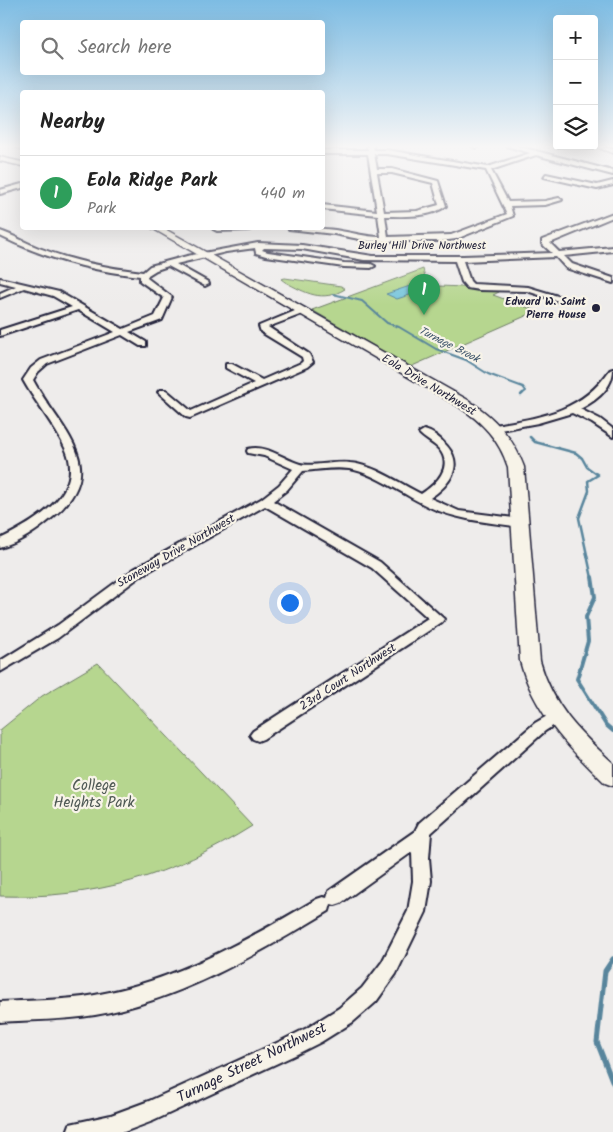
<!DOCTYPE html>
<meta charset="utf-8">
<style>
:root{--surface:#fff;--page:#f6f6f6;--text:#222;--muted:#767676;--line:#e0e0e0;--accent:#111827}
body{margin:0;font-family:Kalam,sans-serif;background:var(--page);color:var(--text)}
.controls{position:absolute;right:15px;top:15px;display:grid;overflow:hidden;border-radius:5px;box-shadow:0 5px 20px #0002}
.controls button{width:45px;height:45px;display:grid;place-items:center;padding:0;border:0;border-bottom:1px solid var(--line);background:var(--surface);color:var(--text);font:25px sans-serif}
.you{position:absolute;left:289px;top:602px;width:18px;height:18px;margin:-12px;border:4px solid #fff;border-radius:50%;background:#1a73e8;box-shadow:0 0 0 8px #1a73e833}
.badge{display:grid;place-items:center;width:32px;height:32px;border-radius:50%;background:var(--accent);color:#fff;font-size:16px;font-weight:700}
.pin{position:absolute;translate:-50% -41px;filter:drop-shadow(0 1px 2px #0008)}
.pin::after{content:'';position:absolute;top:26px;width:18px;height:15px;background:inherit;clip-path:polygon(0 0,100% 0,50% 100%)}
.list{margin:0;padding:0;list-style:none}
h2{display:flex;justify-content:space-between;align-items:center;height:65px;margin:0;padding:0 20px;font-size:21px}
h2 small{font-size:16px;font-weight:400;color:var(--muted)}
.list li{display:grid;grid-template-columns:32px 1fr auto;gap:15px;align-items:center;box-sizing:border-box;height:75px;padding:0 20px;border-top:1px solid var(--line)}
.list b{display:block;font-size:19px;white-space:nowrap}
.list p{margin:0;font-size:16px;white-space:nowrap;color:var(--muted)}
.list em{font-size:16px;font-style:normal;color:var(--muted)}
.icon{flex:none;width:28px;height:28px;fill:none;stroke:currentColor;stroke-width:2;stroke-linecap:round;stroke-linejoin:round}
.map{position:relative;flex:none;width:613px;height:1132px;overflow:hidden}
.search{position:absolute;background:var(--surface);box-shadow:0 5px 20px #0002;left:20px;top:20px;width:305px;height:55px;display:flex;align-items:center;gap:12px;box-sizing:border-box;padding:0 18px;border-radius:5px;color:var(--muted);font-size:19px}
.panel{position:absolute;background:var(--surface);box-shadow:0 5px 20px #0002;left:20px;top:90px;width:305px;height:140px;border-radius:5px}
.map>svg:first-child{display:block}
.green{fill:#b6d68f;stroke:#6c7c65}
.water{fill:#7cc7dc;stroke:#58859c}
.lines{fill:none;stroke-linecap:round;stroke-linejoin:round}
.stream-far3{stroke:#58859c;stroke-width:2}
.stream-far2{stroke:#58859c;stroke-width:2.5}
.stream-far1{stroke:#58859c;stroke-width:4}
.stream{stroke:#58859c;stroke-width:5}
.street-casing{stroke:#22223b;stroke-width:4}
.secondary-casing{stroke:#22223b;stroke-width:3}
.street{fill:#f7f3e8;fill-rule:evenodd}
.secondary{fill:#f7f3e8;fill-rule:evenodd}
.poi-dot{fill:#22223b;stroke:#f7f3e8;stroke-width:2}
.labels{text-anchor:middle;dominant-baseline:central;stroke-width:4.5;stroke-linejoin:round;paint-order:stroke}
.far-street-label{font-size:11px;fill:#22223b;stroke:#f7f3e8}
.far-poi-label{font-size:11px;font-weight:bold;fill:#22223b;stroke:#f7f3e8;text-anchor:end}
.far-water-label{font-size:11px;font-style:italic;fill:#3d546b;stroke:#f7f3e8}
.street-label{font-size:12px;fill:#22223b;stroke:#f7f3e8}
.near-park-label{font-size:15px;fill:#4e5854;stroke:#f7f3e8}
.near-street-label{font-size:15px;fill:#22223b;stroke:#f7f3e8}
</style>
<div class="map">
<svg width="613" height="1132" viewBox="0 0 613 1132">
<rect width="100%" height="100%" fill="#eeeceb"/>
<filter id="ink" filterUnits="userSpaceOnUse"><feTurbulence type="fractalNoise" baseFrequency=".02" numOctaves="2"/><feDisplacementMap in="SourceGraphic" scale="10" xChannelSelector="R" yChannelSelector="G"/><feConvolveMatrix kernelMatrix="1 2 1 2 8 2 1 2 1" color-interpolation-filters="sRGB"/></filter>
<g filter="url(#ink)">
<!-- green -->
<g class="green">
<path d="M423,269l4,17c24,0 48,1 72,6l-6,3 44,16 -127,56 -98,-57z"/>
<path d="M285,278l56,8 4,3c-23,14 -39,4 -60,-7l-4,-3z"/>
<path d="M98,663l154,163c-79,50 -158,73 -252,70v-166l42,-34z"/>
</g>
<!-- water -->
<path class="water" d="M416,284l12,5 -31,10 -11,-5z"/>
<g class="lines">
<!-- stream-far3 -->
<path class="stream-far3" d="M333,294l29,7 25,22 12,4 37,22 30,11 22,14 35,13 3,4 -4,3"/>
<!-- stream-far2 -->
<g class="stream-far2">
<path d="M521,395l2,-2"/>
<path d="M530,437l5,5 41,11 6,5 5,9 11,8 -10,6 1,10 -10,27 13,60"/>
</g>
<!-- stream-far1 -->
<path class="stream-far1" d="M592,577l3,20 -9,20 2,24 -11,38 29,46 7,6"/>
<!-- stream -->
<path class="stream" d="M613,959l-8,12 -8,71 16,41"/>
<defs>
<g id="street">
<path d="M16,146h6v3l-5,-2z"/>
<path d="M367,146h6l1,4h13l101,17 42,-14 -23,-7h10l96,25v4l-77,-20 -45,15 17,32 37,-1 14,-3 3,2 -17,5 -35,1 3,10 -57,23 -15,2h-72l-35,-7 -45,-5 -1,-1c15,0 31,0 47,2 15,2 30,7 46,7l-3,-22 -56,-6v-4l55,6 -9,-57h-46v-4h46zM374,154h13l99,16 21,44 -56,21 -63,2 -3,-21c20,0 44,2 61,-10l-8,-25 -46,-12h-15zM377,173h15l41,10 6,22 -22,6 -33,1z"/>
<path d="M472,146h7l-3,2z"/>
<path d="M596,146l17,3v4l-16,-6z"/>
<path d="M546,174l51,11 16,-4v4l-16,4 -53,-12z"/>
<path d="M22,184v4l-22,6v-4z"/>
<path d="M613,213v4l-63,26 9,9 54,-5v4l-49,5 8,8 41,14v5l-47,-15 -10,-11 -93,4 7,20 3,3 55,3 33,10 1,2 -4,2 -31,-10 -48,-1 -12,-2 -5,-6 -7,-21 -91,-1 -62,-11 -38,-1 -2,2 6,2 76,11 27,1 4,2 -4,2 -27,-1 -78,-11 -10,-3 -1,-5 -29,4 -50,12 32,18 1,2 -4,2 -37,-20 -12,4 -8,5 -1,3 25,19 -10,23 -33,12 17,10v4h-6l-18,-11 -75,29 -9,8 -5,8c26,49 80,87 20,137 -15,13 -34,26 -53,31v-9c33,-16 85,-45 66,-89 -11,-25 -30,-46 -43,-70l8,-12 10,-8 74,-28 -37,-22 -78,26v-6l72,-23 -19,-11 -29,-8 -24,10v-5l16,-7 -16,-4v-4l59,14 64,37 32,-13 9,-18 -24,-17v-5c-49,-5 -96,-18 -140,-40v-5c13,4 26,12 39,17 34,13 68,20 104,24l7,-6 37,-10 71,-13 44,2 71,11h90l89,-3 -10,-9v-4z"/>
<path d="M215,228h38l-4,2 -32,1 -4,-2z"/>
<path d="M302,308l3,1v4l-37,14 41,27 4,8 -6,5 -117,51 -4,-1 -28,-25 2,-2h6l25,21 63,-28 -28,-15v-4h6l30,16 39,-17 2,-2 -1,-4 -41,-25 -2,-6z"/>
<path d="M613,369c0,19 -17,32 -33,40l20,10 13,10v8l-21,-14 -20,-10 -34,10 -43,8 -5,-3 5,-3c47,-8 86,-13 115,-55z"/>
<path d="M424,430c9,2 17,9 23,16 18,21 1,40 -17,52l29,13 62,8 6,4 -6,4c-27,-4 -56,-6 -82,-16 -28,-10 -62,-38 -90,-42 -15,-2 -31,1 -46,2l-16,19 -14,11 107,61 64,57 -2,3 -179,117 -5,2 -5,-2 -3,-4 3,-4 175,-113 -56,-50 -107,-62 -123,69 -84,63 -58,34v-11l58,-36 76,-56 127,-70 18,-14 14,-16 -29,-13 -16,-3 -1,-2 1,-2c18,-5 35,10 52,15 11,3 36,-3 50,-1 24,2 49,20 71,31 15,-10 34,-28 17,-46 -6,-6 -14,-9 -19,-15z"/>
<path d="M554,712l5,2 2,4 -2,4 -14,9 -114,102 -2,25 2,23 -5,31 -30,62 -20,28 -23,20 -32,20 -26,13 -142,66 -29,11h-57l3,-8 41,-9 38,-14 132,-60 26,-13 32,-20 23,-20 20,-26 26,-51 5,-30 -1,-29 -71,51 -6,2 -4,-1 -2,7c-73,44 -149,89 -234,104 -31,5 -64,5 -95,7v-20c31,-2 64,-1 95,-7 81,-14 152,-55 222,-96l6,-2 4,1 2,-7 86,-60 4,-8 116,-100z"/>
</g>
<g id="secondary">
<path d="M0,157l22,5v4l-22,-5z"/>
<path d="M152,228h11l305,172c26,17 45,37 56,67l16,194c13,46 39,71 73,102v23l-8,-3c-37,-36 -71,-70 -85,-122l-12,-194c-9,-28 -26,-45 -50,-61z"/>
</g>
</defs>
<!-- street casing -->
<use href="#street" class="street-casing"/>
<!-- secondary casing -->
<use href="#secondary" class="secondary-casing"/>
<!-- street -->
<use href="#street" class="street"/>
<!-- secondary -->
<use href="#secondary" class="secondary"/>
</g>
</g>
<!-- sky -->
<linearGradient id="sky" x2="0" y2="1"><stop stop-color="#7dbce3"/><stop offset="0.48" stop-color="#f7f6f6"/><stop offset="1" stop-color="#f7f6f6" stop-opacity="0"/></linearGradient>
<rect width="613" height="305" fill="url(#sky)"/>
<!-- markers -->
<circle class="poi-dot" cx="596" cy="308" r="5"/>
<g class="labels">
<!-- far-street labels -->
<g class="far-street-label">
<text x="422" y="246">Burley Hill Drive Northwest</text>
</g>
<!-- far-poi labels -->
<g class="far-poi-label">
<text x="586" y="302">Edward W. Saint<tspan x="586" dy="13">Pierre House</tspan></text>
</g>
<!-- far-water labels -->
<g class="far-water-label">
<text transform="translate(449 345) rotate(27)">Turnage Brook</text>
</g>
<!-- street labels -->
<g class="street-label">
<text transform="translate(429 385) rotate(31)">Eola Drive Northwest</text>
<text transform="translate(176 551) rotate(-30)">Stoneway Drive Northwest</text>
<text transform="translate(348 677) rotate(-33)">23rd Court Northwest</text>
</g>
<!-- near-park labels -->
<g class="near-park-label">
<text x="94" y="786">College<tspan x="94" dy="17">Heights Park</tspan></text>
</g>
<!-- near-street labels -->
<g class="near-street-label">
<text transform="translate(252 1063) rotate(-26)">Turnage Street Northwest</text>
</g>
</g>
</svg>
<div class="controls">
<button>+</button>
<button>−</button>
<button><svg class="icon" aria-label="layers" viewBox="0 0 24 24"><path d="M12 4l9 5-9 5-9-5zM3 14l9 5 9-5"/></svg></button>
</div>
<div class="you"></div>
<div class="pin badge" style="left:424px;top:315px;background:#2e9e5b">1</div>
<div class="search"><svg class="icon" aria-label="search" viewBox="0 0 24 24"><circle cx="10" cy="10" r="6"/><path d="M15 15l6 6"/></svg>Search here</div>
<section class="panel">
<h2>Nearby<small></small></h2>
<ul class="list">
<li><span class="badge" style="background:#2e9e5b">1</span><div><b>Eola Ridge Park</b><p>Park</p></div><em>440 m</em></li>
</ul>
</section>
</div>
